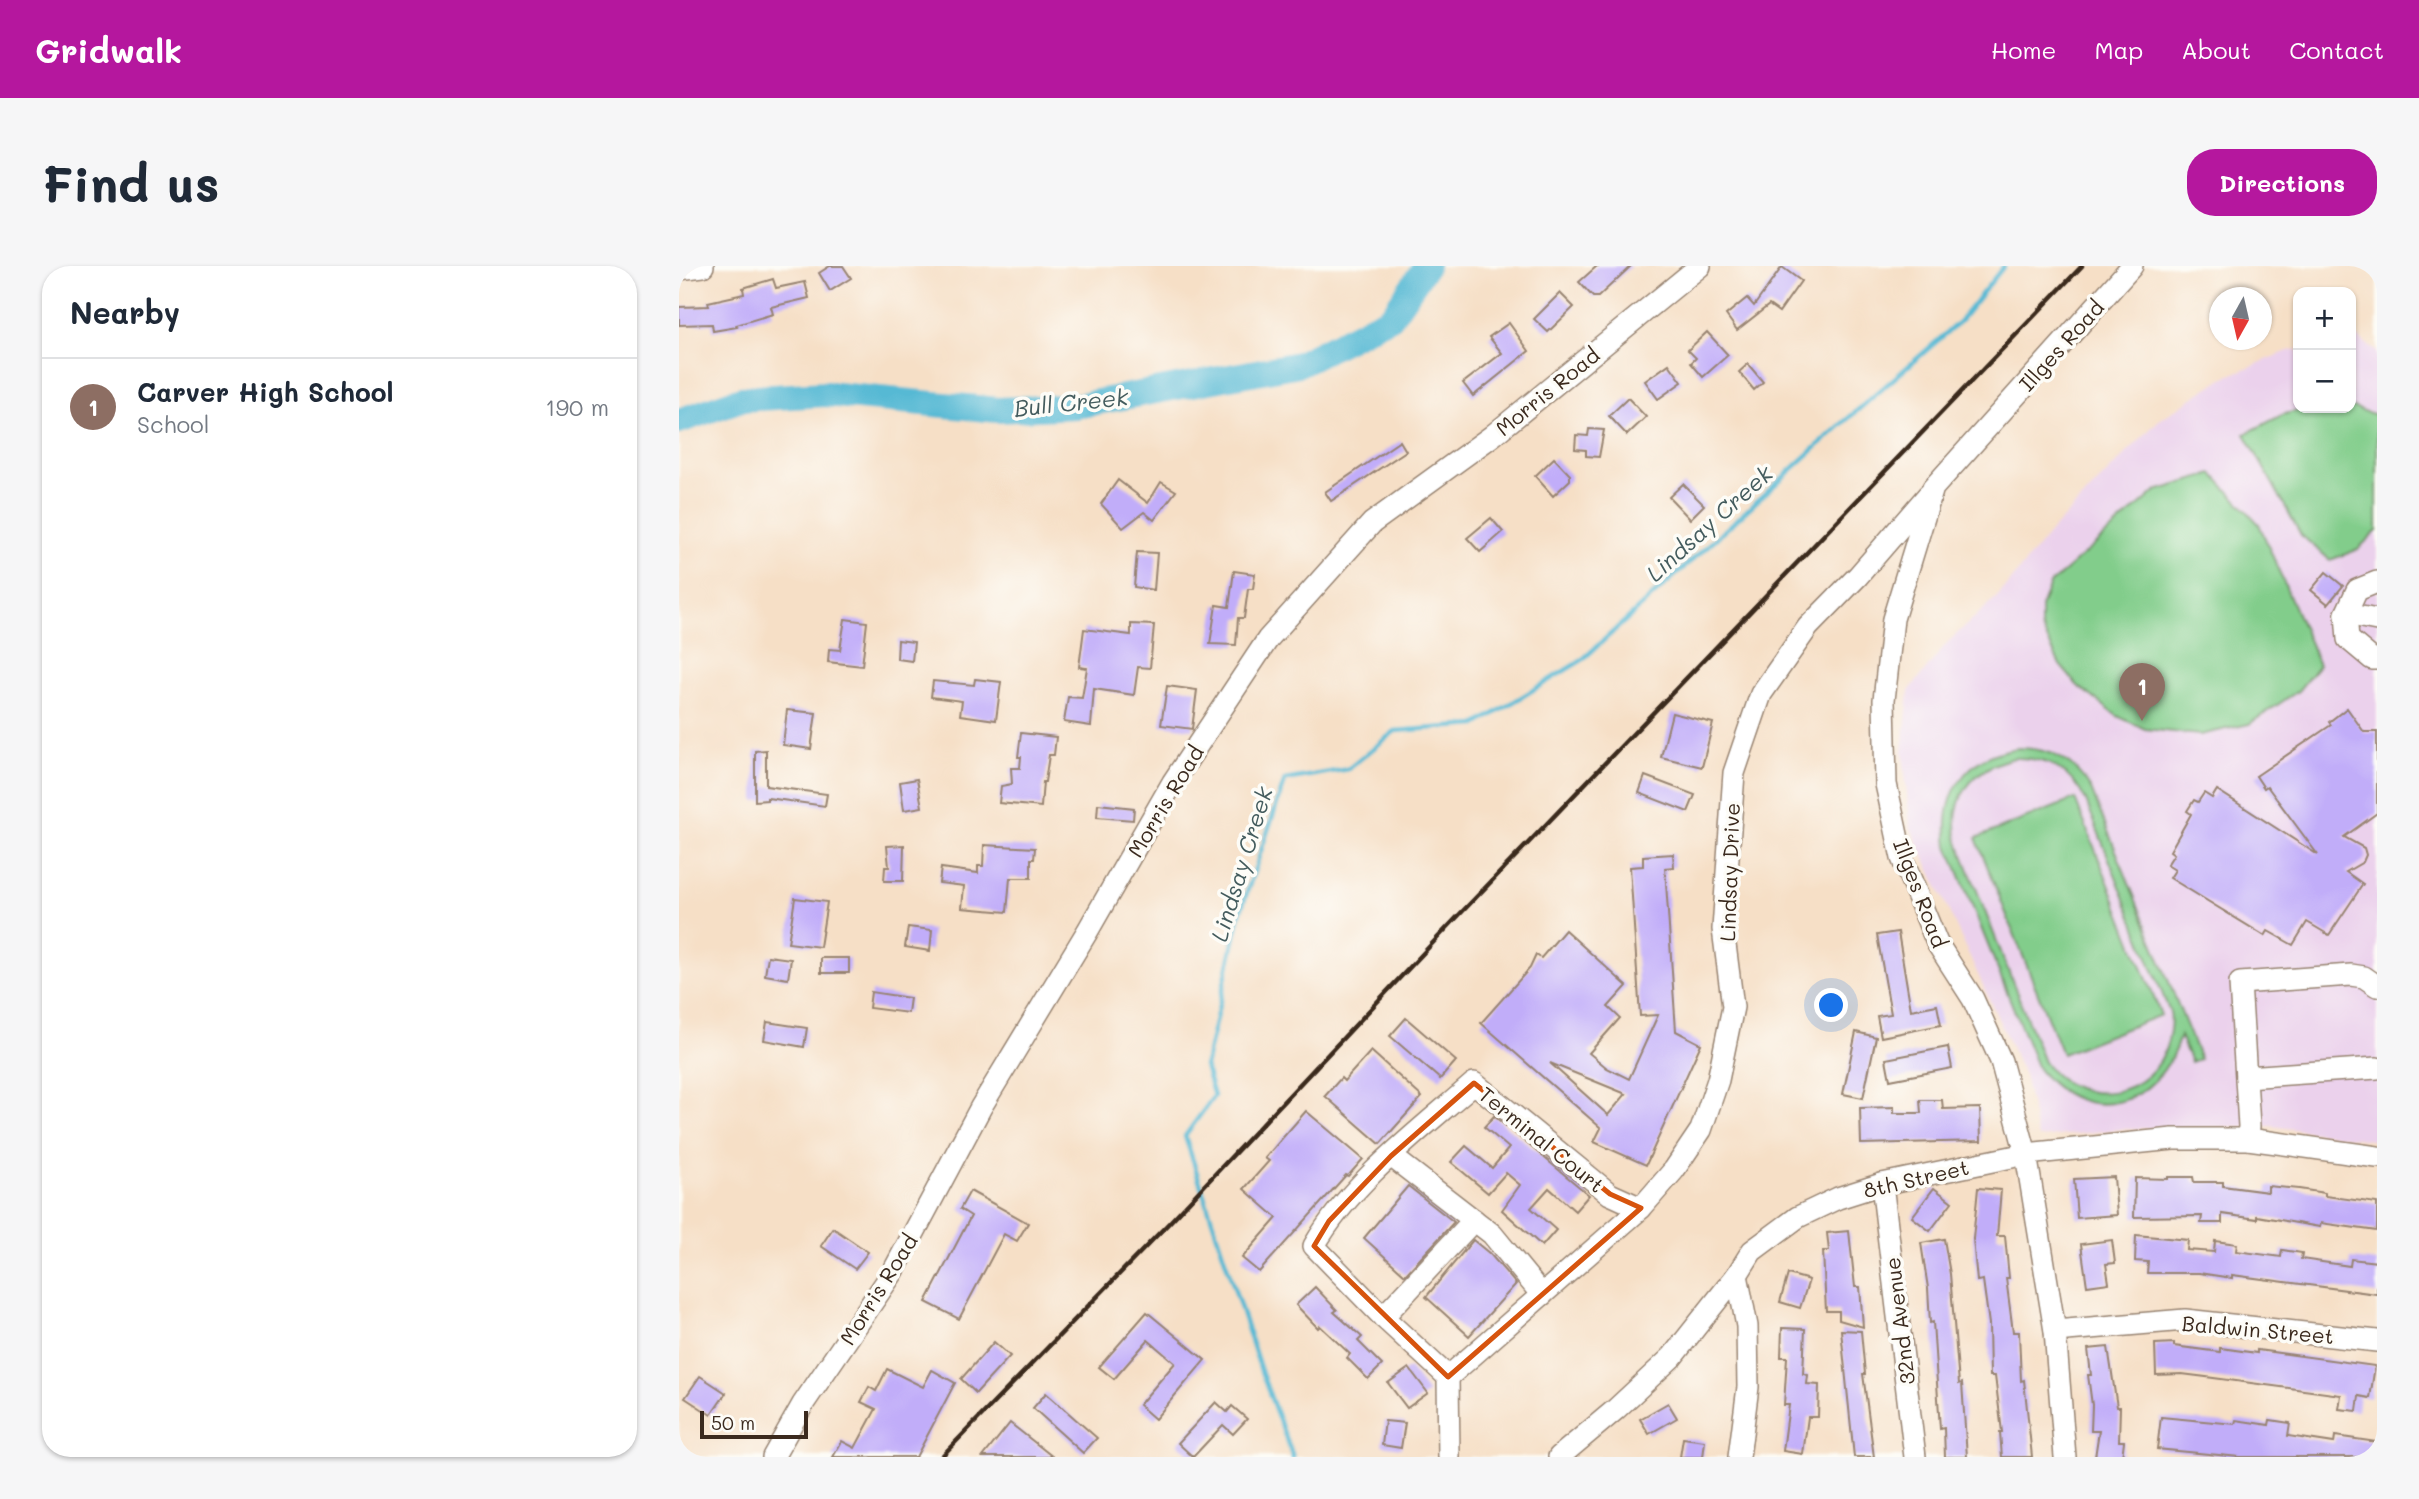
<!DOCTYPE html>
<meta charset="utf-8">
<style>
:root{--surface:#fff;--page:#f6f6f7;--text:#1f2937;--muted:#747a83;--line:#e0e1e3;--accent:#b5179e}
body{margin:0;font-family:Mali,sans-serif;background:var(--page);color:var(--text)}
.controls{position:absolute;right:21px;top:21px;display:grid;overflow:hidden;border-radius:14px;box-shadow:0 2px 5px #0004}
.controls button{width:63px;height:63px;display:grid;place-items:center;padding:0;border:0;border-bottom:2px solid var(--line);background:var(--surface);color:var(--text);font:35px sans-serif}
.compass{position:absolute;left:1530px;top:21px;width:63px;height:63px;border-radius:50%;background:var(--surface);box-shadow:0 2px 5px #0004;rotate:188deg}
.scale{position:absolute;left:21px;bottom:18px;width:108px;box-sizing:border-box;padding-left:7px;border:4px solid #3b2a1e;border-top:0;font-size:19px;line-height:24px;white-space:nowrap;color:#3b2a1e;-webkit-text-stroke:5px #fdfcf7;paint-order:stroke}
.you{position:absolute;left:1153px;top:740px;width:24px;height:24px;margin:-18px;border:5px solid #fff;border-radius:50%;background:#1a73e8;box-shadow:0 0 0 10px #1a73e833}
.badge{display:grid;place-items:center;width:46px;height:46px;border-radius:50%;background:var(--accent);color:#fff;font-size:23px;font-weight:700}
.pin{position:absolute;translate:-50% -58px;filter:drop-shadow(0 2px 4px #0008)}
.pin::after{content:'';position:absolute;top:37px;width:24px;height:21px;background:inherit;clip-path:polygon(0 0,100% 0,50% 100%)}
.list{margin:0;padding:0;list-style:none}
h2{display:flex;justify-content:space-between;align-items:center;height:91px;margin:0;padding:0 28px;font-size:30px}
h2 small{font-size:23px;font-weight:400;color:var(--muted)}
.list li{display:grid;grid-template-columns:46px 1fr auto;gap:21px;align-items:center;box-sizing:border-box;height:98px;padding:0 28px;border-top:2px solid var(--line)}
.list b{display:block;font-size:26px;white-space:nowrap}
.list p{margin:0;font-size:23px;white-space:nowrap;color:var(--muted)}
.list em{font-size:23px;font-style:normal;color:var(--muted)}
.map{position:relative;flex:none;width:1698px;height:1191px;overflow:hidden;border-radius:28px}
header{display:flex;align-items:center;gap:42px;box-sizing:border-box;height:98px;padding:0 35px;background:var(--accent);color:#fff}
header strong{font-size:33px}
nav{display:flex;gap:38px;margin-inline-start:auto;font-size:24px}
.intro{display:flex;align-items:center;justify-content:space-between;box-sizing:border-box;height:168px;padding:0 42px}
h1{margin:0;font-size:49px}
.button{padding:18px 32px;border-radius:28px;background:var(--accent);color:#fff;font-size:24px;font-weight:700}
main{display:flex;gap:42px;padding:0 42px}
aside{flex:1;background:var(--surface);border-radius:28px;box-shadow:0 2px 5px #0004}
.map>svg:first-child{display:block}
.built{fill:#ebd1ec}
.green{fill:#82cd8b;stroke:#5e7c54;stroke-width:2;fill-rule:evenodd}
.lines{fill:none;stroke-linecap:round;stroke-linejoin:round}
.stream{stroke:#56b9d4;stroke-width:4.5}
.river{stroke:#56b9d4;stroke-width:26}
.building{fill:#c1adf9;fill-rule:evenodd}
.minor-casing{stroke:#988472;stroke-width:24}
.minor{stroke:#fff;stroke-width:21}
.rail{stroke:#3b2a1e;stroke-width:4.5}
.marked{fill:none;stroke:#d7540e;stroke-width:5;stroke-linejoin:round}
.labels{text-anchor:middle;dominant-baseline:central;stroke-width:7;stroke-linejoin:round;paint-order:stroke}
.street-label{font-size:21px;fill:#3b2a1e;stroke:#fdfcf7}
.water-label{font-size:23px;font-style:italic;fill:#445c5e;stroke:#fdfcf7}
</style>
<header>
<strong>Gridwalk</strong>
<nav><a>Home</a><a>Map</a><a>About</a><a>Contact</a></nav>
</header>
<div class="intro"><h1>Find us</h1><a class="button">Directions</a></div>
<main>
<aside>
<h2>Nearby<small></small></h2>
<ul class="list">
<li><span class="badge" style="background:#8d6e63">1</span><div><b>Carver High School</b><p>School</p></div><em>190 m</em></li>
</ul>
</aside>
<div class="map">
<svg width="1698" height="1191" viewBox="0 0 1698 1191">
<rect width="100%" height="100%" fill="#fdfcf7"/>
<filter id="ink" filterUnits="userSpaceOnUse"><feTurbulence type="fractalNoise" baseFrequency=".0143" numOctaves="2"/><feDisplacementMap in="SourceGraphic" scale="14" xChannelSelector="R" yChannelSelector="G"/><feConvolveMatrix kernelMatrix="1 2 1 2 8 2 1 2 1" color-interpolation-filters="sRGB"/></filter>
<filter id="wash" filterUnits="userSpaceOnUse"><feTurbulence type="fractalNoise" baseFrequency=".00686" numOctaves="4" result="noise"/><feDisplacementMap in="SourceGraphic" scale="28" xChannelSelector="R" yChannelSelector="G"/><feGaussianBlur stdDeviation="1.57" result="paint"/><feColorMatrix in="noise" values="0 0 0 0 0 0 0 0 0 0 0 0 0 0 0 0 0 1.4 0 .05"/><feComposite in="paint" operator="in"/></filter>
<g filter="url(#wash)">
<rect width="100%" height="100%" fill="#f6dfc6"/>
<!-- built -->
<path class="built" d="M1679,71l19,15v789l-106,-15h-22l-125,3 -86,9 -14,-63 -114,-249 -7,-74 6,-61 38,-48 52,-48 53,-65 106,-109 65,-43 65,-27 10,-2v59h53v-69z"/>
<!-- green -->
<g class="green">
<path d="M1627,142h48l23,7v116l-20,19 -27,10 -29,-25 -56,-101 37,-19z"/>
<path d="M1534,208l46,50 60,141 -21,26 -49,33 -49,11 -55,-6 -28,-13 -40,-31 -17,-20 -19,-38v-20l9,-23 106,-93z"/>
<path d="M1339,482c33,0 56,13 73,41l109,270 -9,3 -11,-26c-21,71 -93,93 -142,33l-90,-223c-7,-51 16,-91 70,-98zM1335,492c34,-1 57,13 72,43l84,212c2,9 0,19 -2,28 -14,58 -90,70 -124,21l-86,-220c-9,-44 14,-74 56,-84z"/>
<path d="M1396,533l86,216 -99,39 -86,-216z"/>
</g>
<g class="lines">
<!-- stream -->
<path class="stream" d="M614,1191l-31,-83 -77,-238 29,-40 -9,-30 36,-156 44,-130 63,-11 47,-38 81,-6 106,-65 262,-238 115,-100 45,-56"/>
<!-- river -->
<path class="river" d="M0,155l62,-22 85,-5 172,16 78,-4 223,-42 92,-47 35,-51"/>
</g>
<g id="blocks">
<!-- building -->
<g class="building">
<path d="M151,0h13l8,12 -21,13 -11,-18z"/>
<path d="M918,0h34l-33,31h-5l-14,-15z"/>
<path d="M1103,1l19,14 -22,31 -10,-7 -32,25 -11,-15 21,-17 7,8z"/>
<path d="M94,13l3,9 29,-6 4,16 -38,9 2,7 -37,11 1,2 -24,4 -1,-7 -33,1v-18l30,-1 -1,-4 36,-8 -1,-6z"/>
<path d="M881,27l14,14 -26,25 -14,-13z"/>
<path d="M830,57l20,28 -56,45 -10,-13 39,-30 -13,-16z"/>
<path d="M1028,66l21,23 -25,22 -12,-14 5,-5 -8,-8z"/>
<path d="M990,98l13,18 -24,17 -13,-18z"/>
<path d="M1069,98l15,18 -9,8 -15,-18z"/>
<path d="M949,132l18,19 -19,18 -18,-19z"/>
<path d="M910,163l15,1 -5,27 -13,-1v-6l-11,-1 1,-14 12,1z"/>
<path d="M721,175l6,10 -75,50 -6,-9z"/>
<path d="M875,192l16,17v5l-17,16 -18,-20z"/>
<path d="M439,214l30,23 13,-21 15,9 -22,29 -10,-8 -21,16 -22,-24z"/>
<path d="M1004,218l21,21 -14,14 -21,-22z"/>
<path d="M812,252l12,14 -23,20 -13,-14z"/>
<path d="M458,286l20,1 -3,37 -20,-3z"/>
<path d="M555,305l21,3 -2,15h-5l-4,29h-6l-2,27 -26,-1 6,-39 13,2z"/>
<path d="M1647,306l17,14 -15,18 -17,-14z"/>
<path d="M166,353l22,3 -5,44 -34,-4 1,-13 11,1z"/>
<path d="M452,358l23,1 -4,43 -12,-1 -4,28 -40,-6 -3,37 -27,-4 4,-25 14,1 5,-30 -8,-1 5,-38 47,6z"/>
<path d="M219,374l16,2 -2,19 -15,-2z"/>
<path d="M296,413l26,3 -5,38 -36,-5 2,-14 -31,-4 2,-16 41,4z"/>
<path d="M488,420l30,4 -5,39 -31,-4z"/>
<path d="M1668,442l17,24h13v81l-33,24 20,11 2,7 -3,7 -17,10 17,12 -34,51 -22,-13 -14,23 -25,-14 -3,5 -95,-58 5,-8 -8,-5 7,-11 -4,-3 21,-37 -4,-3 7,-11 4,2 6,-9 8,5 5,-8 101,65 -51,-69 -3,2 -8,-12 75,-51 -2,-3z"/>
<path d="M108,444l29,3 -5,36 -28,-4z"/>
<path d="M993,447l41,10 -11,44 -41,-10z"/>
<path d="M342,467l35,4 -2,18h-5l-4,27h-2l-2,25 -42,-4 2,-17 11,-2 -1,-16h9l1,-11h-3z"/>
<path d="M87,484v36l61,8 -2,12 -58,-8v2l-12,1v-50z"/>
<path d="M966,510l50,19 -7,17 -49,-19z"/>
<path d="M238,513l5,28 -18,3 -4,-28z"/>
<path d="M419,538l36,4 -1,12 -36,-3z"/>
<path d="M225,579l-1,36h-19l1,-14h4l-2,-21z"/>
<path d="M305,579l51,3 -1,11h-3v19h-21l-3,34 -45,-4 2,-22 -25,-3 2,-15 37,5v-7h5z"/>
<path d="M994,588l1,13 -9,1 11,163 25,13 -55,121 -52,-23 7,-14 -120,-105 49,-55 6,-13 5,3 24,-28 62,56 -19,21 12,11 -31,35 18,15 22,11 29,-64 -18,1 -10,-149 13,-1v-10zM871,797l76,31 -18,21z"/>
<path d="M116,632l32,4 -7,45 -32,-4z"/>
<path d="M229,661l24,3 -2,21 -25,-4z"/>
<path d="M1219,666l13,78 26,-5 4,20 -60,12 -4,-21 14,-2 -14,-79z"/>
<path d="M89,690l23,3 -3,20 -23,-4z"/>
<rect x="142" y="692" width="28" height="15"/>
<path d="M192,726l39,6 -2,15 -39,-5z"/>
<path d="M727,752l50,43 -16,18 -50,-43z"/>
<path d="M88,756l40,6 -3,19 -40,-7z"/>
<path d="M1177,766l20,5 -13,61 -20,-4z"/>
<path d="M1269,781l4,21 -62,12 -4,-21z"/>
<path d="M692,785l51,46 -42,47 -55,-48 16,-18 3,3z"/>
<path d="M1241,834h22l1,9 37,-1 1,33 -120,3 -1,-36 34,-1v6h27z"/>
<path d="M627,845l57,48 -15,17 -2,-1 -87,97 -17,-14 35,-40 -33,-29 25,-28 -4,-3z"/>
<path d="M815,850l95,79 -14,16 -26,-23 -18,20 25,22 -14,16 -40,-36 18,-25 -14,-12 -18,20 -37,-31 15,-16 26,22 17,-20 -25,-21z"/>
<path d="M1435,911l3,38 -40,3 -3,-39z"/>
<path d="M1489,911h25l1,5h29v4l45,6v-6l31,3 26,4v3l52,7v28l-56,-8 -1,4 -63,-11v3l-35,-5v9h-21l1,-7 -68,1 1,-39 33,1z"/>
<path d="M729,920l46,36 -49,53 -41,-37z"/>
<path d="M1255,922l18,14 -22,29 -18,-14z"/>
<path d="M1299,922l23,2 -4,46h8l4,42h-3l7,54h6l2,49 3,-1 8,77h-30l-2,-25h2l-7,-56h-5l-1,-52 -6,-44 -6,1 -4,-42z"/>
<path d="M291,925l58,32 -11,18 -13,-7 -45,85 -33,-17 45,-86 -11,-7z"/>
<path d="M154,962l35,24 -13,17 -34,-23z"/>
<path d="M1170,965l6,56h5l3,40 -24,-7v-9h-13l-3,-60h6l-2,-18z"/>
<path d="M1457,969l52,5 -1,10 27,2 1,-11 22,3 -1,7 45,6 1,-7 20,3 -1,6 49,7 1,-7 26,3v32l-145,-19v3l-33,-5h-52l1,-11 -13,-1z"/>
<path d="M1265,973l6,35 9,110 3,-1 5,74h-22l-1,-29 -4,1 -7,-107 -3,1 -2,-35 -7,-45z"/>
<path d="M794,974l17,14 26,30 -47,52 -43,-39z"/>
<path d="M1433,974l3,23 -9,1 3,19 -22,3 -6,-42z"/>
<path d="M1109,1008l21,6 -9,28 -20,-6z"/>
<path d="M636,1021l22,23 -3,2 28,25 -4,4 24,24 -14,14 -21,-21 3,-4 -30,-28 -2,2 -22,-23z"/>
<path d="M468,1046l58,48 -50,59 -16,-14 36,-42 -27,-23 -34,39 -15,-12z"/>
<path d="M1103,1062l23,1 -2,45 5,1 -1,9 12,1 -1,32h-10l-5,37 -20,-3 6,-46h-5l3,-48h-6z"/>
<path d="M1162,1064l20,1 4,43h-2l11,83h-20z"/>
<path d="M315,1076l16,14 -34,37 -15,-14z"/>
<path d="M1495,1077v3l46,6v-4l37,5v-3l118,16 -5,32 -11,-2 -2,15 -18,-2 2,-14 -135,-18 -24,-3 -26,1 -1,-31z"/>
<path d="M1429,1081l9,60h3l-1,34h5l-2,16h-27l4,-26h-8l1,-26 -4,-30h3l-3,-26z"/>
<path d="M730,1102l19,25 -21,15 -19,-25z"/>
<path d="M208,1103l36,18 9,-17 23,13 -39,74h-83l9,-16 13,7 21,-39 -15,-7 8,-15 7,4z"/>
<path d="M21,1110l26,17 -15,22 -26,-17z"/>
<path d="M367,1127l51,45 -14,15 -50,-45z"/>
<path d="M537,1136l11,10 5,-6 15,13 -14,15 -10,-9 -30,32 -15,-14z"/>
<path d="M989,1137l9,15 -28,16 -9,-15z"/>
<path d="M1482,1151l74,7 1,-4 33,5 1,-5 20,3 -2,13 46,7 1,-7 42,6v15h-137l-83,-8z"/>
<path d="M706,1155l20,2 -4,25 -19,-3z"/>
<path d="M331,1157l43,34h-70z"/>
<path d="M1004,1172l22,3 -2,16h-23z"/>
</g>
</g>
</g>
<g filter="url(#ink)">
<use href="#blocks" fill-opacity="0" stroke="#988472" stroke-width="2"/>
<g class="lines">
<defs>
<g id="minor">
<path d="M0,3l24,-3"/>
<path d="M1698,316l-20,8 -11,24 2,25 24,20h5"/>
<path d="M1667,348l31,6"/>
<path d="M1567,811l131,-9"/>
<path d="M1569,873l1,-13 -9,-143 111,-8 13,2 13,9"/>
<path d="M712,890l101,78 50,61"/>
<path d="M1203,918l33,273"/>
<path d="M1058,1009l10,51 1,61 -9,70"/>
<path d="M704,1051l91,-97"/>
<path d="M1376,1065l130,-11 192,21"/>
<path d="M769,1111l193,-169 33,-38 27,-40 17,-50 15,-73 -10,-78 11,-156 27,-79 47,-67 50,-51 70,-81"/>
<path d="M769,1111l-65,-60 -69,-71c37,-64 105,-115 160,-163l136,111 31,14"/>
<path d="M769,1111l1,80"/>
<path d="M94,1191l30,-53 90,-132 88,-165 106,-175 86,-150 95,-143 104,-116 120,-87 208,-170"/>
<path d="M880,1191l56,-47 57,-53 65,-82 15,-24 46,-34 40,-19 44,-14 144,-30 147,-15h75l129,18"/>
<path d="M1386,1191l-10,-126 -29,-177 -25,-93 -28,-62 -36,-56 -35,-85 -16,-74 -2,-84 9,-81 40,-131 199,-222"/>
</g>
</defs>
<!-- minor casing -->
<use href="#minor" class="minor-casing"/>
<!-- minor -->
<use href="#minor" class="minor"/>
<!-- rail -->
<path class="rail" d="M262,1191l228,-234 291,-309 622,-648"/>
</g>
</g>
<!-- marked area -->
<path class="marked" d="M795,817l136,111 31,14 -193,169 -134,-131 15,-25 62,-65z"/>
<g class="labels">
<!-- street labels -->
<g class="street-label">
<text transform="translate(1382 79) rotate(-48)">Illges Road</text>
<text transform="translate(868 125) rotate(-39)">Morris Road</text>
<text transform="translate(486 535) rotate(-59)">Morris Road</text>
<text transform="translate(1050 606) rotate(-88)">Lindsay Drive</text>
<text transform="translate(1242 627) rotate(69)">Illges Road</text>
<text transform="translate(863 873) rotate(39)">Terminal Court</text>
<text transform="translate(1237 912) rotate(-13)">8th Street</text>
<text transform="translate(199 1023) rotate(-58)">Morris Road</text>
<text transform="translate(1220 1055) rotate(-97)">32nd Avenue</text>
<text transform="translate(1579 1063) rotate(5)">Baldwin Street</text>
</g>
<!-- water labels -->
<g class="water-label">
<text transform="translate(392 136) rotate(-6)">Bull Creek</text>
<text transform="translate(1030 257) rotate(-42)">Lindsay Creek</text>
<text transform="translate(562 598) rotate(-73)">Lindsay Creek</text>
</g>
</g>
</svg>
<div class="controls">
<button>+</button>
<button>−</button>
</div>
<svg class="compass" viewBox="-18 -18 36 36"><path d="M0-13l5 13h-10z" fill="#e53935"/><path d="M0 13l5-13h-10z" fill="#747a83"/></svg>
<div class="scale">50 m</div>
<div class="you"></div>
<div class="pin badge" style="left:1463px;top:455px;background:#8d6e63">1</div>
</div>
</main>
